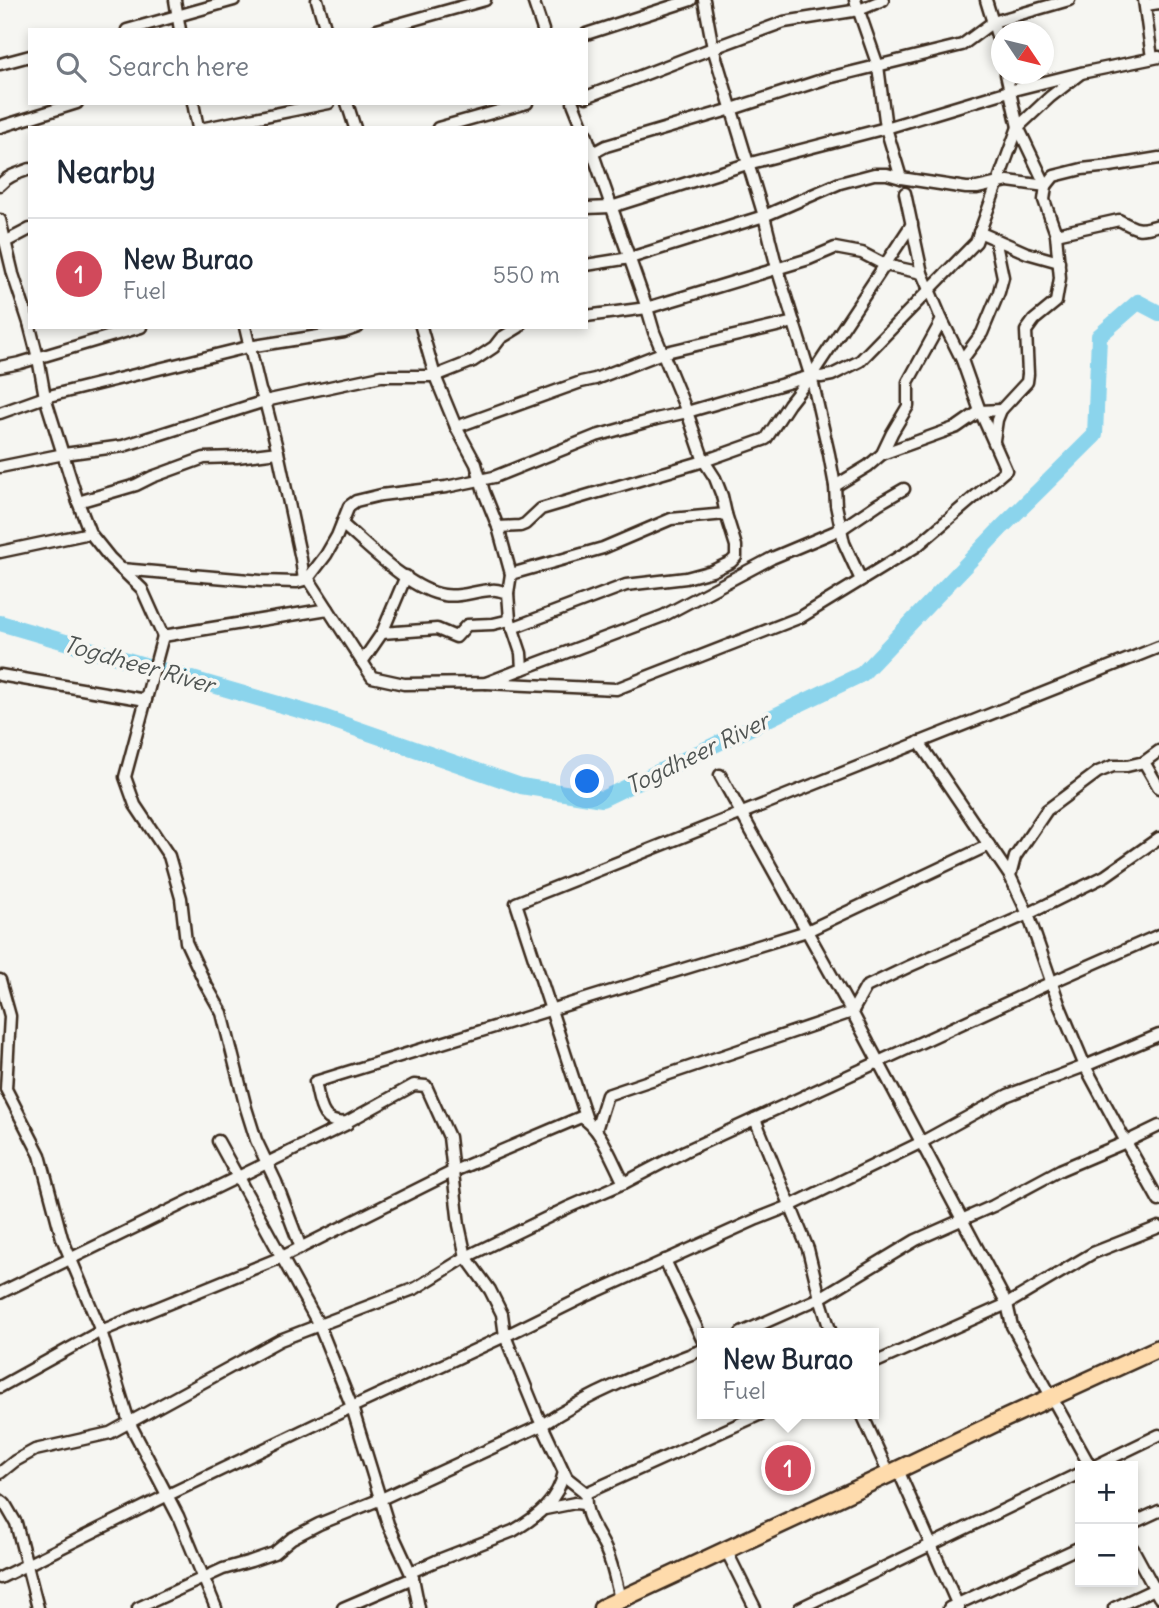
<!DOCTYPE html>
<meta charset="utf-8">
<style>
:root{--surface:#fff;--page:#f6f6f7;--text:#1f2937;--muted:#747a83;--line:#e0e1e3;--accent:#d1495b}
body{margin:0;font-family:Delius,sans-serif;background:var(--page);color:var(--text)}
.controls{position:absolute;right:21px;bottom:21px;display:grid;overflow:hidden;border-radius:0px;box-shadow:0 4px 10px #0003}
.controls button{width:63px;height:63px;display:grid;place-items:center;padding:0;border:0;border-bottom:2px solid var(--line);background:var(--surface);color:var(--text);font:35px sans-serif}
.compass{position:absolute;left:991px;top:21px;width:63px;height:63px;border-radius:50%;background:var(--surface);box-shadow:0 4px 10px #0003;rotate:125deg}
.you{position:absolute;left:588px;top:782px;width:24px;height:24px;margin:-18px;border:5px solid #fff;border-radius:50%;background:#1a73e8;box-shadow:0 0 0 10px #1a73e833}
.badge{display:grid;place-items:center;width:46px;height:46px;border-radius:50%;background:var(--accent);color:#fff;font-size:23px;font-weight:700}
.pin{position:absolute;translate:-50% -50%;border:4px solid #fff;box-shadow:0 2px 7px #0006}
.popup{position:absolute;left:697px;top:1328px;width:182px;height:91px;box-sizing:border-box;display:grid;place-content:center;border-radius:0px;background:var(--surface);filter:drop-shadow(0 2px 5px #0005);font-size:23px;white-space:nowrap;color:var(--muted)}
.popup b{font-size:26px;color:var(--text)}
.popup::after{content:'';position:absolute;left:50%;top:100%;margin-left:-14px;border:14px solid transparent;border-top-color:var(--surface)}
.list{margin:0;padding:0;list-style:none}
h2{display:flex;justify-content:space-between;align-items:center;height:91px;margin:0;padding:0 28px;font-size:30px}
h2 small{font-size:23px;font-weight:400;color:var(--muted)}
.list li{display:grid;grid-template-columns:46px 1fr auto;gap:21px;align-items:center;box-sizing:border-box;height:112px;padding:0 28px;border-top:2px solid var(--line)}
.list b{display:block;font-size:26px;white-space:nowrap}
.list p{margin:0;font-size:23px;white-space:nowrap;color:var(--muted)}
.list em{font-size:23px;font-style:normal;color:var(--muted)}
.icon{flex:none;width:38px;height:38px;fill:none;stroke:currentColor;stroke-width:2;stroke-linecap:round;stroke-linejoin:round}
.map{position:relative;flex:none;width:1159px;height:1608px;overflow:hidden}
.search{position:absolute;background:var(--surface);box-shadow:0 4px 10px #0003;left:28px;top:28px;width:560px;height:77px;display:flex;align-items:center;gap:18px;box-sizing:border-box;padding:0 24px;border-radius:0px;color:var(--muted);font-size:26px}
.panel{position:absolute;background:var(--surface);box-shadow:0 4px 10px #0003;left:28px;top:126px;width:560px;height:203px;border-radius:0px}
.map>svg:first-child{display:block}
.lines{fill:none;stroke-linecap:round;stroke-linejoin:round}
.river{stroke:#8bd4ec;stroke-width:16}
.minor-casing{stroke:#3b2a1e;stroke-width:15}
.trunk-casing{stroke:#3b2a1e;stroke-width:21}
.minor{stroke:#f6f6f2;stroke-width:10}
.trunk{stroke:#fedbac;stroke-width:16}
.labels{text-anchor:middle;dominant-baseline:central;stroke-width:7;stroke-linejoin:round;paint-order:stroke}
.water-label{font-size:23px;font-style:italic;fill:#4f5452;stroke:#f6f6f2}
</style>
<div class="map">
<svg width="1159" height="1608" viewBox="0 0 1159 1608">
<rect width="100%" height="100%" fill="#f6f6f2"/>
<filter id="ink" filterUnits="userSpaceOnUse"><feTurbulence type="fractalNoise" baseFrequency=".0143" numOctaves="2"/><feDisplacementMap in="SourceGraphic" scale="14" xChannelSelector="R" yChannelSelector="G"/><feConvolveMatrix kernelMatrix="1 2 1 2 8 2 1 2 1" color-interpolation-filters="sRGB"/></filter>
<g filter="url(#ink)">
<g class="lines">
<!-- river -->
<path class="river" d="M0,623l323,94 198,69 81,13 260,-125 140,-147 93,-92 4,-99 39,-34 21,11"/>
<defs>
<g id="minor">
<path d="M175,0l5,30"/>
<path d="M317,0l9,30"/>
<path d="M533,0l10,30"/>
<path d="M704,0l9,48 51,168 13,52 36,116 16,70 6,32 1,19 8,38 17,37"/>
<path d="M855,0l23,66 8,62 15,50"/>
<path d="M986,0l16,52"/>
<path d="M1144,0l8,58"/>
<path d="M1146,5l13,-2"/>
<path d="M127,30l107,-30"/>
<path d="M377,30l108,-30"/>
<path d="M586,34l105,-34"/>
<path d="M0,64l30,-8"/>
<path d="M586,97l127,-49 71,-26 75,-12 24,-10"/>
<path d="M193,103l5,25"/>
<path d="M347,103l8,25"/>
<path d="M573,103l10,25"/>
<path d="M0,127l77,-24"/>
<path d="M205,128l124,-25"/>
<path d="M438,128l89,-25"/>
<path d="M589,152l4,1 13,-7 126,-37 96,-31 134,-33 31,-23 76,-22"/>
<path d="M0,185c7,-9 19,-12 30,-16"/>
<path d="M586,208l25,-1 136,-43 139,-36 123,-37 72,-18 78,-16"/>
<path d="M0,220l13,54 17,52"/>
<path d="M979,232l48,21 32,9"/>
<path d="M1056,234l63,-14c18,10 20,11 40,5"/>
<path d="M5,242l25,-13"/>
<path d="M586,265l44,-7 134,-42 76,-33 34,-9h13l14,4 65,10h11l31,-7 38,5 8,-10 28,-7 28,-3 49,-8"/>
<path d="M586,316l61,-8 162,-49 26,-11 27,5 23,12 37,8"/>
<path d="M30,327l8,31 7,39 33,105 12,31 20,25 32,31 21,47"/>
<path d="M962,360l20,-27 17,-41 4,-15 -8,-38"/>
<path d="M0,367l20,-4 121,-36"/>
<path d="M0,413l45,-16 203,-50 96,-15 14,-5"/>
<path d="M456,427l125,-45 14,-3 67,-26 132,-31"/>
<path d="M994,440l3,-20 4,-10 26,-28 1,-8 -2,-43 8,-11 22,-18 4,-24 -4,-44 -12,-34 2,-14 -28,-59 -12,-53"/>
<path d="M882,454l75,-27 23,-16 21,-1"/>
<path d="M0,467l64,-13 59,-8 142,-45 116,-25h54l38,-15 21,-14 7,-9 18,-11"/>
<path d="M835,486l33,-20 14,-12 10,-21 16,-27v-24l34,-62"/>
<path d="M78,502l58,-17 16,-8 52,-19 33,-1 41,-5"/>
<path d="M342,524c26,22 68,66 102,71 17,3 32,-5 48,-5 5,-1 11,2 16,3"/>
<path d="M498,527l22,-1 5,-2 16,-15 163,-48 62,-22 23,-35 22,-28 101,-152"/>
<path d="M0,552l90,-19"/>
<path d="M121,569l140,12 36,1 7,-2 -3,-21 -23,-107 -13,-51 -5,-11 -15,-63"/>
<path d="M511,574l92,-26 68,-29 55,-5"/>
<path d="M308,578l64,99 32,7 82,-1 36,-14 -1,-16 -11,-33 -2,-27 3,-19 -13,-47 -14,-35 -8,-28 -20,-37 -21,-51 -14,-49"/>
<path d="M304,580l6,-4 16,-21 11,-19 12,-30 7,-5 25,-6 65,-8 48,-10 102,-41 60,-17 31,-7 124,-36 10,1 11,-2 28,-14 116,-119 42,-115 32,-30 31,-24"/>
<path d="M512,628l114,-43 60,-7 26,-7 19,-9 5,-5v-11l-10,-32 -4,-18 -7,-18 -11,-17 -17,-49 -33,-80 -7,-24 -61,-174"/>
<path d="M382,633l55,-4 19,8 11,-12 26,-1 17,-4"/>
<path d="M163,636l-38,141 10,28 34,51 12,42 5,44 19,41 17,30 24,95 10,32 20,42 25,66"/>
<path d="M163,636l165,-27"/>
<path d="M362,662l20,-29 24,-57"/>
<path d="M522,669l141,-53 109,-58 69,-29 37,-25 26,-15"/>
<path d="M0,675l146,25"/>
<path d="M486,683l130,6 185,-72 116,-71 89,-76 -26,-59 -18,-51 -20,-40 -20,-47 -17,-80"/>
<path d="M919,742l91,134"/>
<path d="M1144,762l15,26"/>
<path d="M0,980l10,36 -4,73 34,66 22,83 39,93 28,91 49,94 38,92"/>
<path d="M755,1119l53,130 12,49 11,35"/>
<path d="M587,1120l-71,-217 643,-256"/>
<path d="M1159,1126l-33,16 33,59"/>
<path d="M596,1130l11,-35 245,-83 -132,-237"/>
<path d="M218,1141l101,184 33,82 36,117 25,54 6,30"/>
<path d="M665,1260l37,79"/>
<path d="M0,1293l347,-169"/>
<path d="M741,1333l79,-35 96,-58 77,-34 67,-36 66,-28 -41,-76 -26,-62 -31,-90 77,-38 54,-38"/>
<path d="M874,1363l133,-59 86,-51 66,-26"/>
<path d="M0,1387l101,-56 181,-74 172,-86 127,-54c20,10 32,46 43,66"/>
<path d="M862,1414l27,60"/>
<path d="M1090,1466l-78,-140 -5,-22 -155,-292 14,-25 44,-21 118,-52 -18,-38 5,-19 32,-47 51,-38 15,-6h14l17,-4 15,-11"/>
<path d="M1095,1466l64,-31"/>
<path d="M898,1470l61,138"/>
<path d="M0,1473l15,-12 20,-11 75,-17 170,-93 136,-52 50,-31 103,-50 55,-24 61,-32 367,-169 107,-47"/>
<path d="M586,1493l175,-79"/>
<path d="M0,1500l5,4 11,19 22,85"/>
<path d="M545,1509l30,-6 9,1"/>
<path d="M1133,1523l26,-12"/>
<path d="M1133,1549l26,48"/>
<path d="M726,1550l29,58"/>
<path d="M411,1572l25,-11 77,-30c24,-14 45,-30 51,-59"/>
<path d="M0,1578l168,-83 184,-88 153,-71 77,-38 175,-79 33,-13 132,-64 86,-47 77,-29 74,-31"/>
<path d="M620,1599c-4,-16 -7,-34 -14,-49 -9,-20 -23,-34 -20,-57l-19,-15 -3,-6 -28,-60 -31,-76 -3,-22 -12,-24 -24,-33 -7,-32 -10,-88 -23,-51 -12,-1 -67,37c-27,4 -27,-20 -32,-40l492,-151 182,-86"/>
<path d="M138,1608l85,-39 28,-8 23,-8 18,-15 27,-14 62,-25 161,-74c49,-33 105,-54 160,-75"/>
<path d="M343,1608l70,-30"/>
<path d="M800,1608l280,-135"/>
<path d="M949,1608l131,-61"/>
<path d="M1114,1608l45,-21"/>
</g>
<path id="trunk" d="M602,1608l287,-134 117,-56 153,-70"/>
</defs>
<!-- minor casing -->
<use href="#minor" class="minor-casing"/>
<!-- trunk casing -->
<use href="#trunk" class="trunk-casing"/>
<!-- minor -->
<use href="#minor" class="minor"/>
<!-- trunk -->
<use href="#trunk" class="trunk"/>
</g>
</g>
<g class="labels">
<!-- water labels -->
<g class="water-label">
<text transform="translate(139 664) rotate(16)">Togdheer River</text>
<text transform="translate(697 753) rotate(-26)">Togdheer River</text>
</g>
</g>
</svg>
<div class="controls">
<button>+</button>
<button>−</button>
</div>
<svg class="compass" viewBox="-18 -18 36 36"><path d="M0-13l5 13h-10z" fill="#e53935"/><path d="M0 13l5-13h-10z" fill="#747a83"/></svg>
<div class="you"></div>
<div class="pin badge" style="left:788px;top:1468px">1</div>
<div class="popup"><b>New Burao</b>Fuel</div>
<div class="search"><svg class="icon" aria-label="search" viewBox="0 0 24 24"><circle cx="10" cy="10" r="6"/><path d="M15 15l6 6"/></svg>Search here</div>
<section class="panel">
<h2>Nearby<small></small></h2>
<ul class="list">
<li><span class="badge">1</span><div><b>New Burao</b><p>Fuel</p></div><em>550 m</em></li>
</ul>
</section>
</div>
